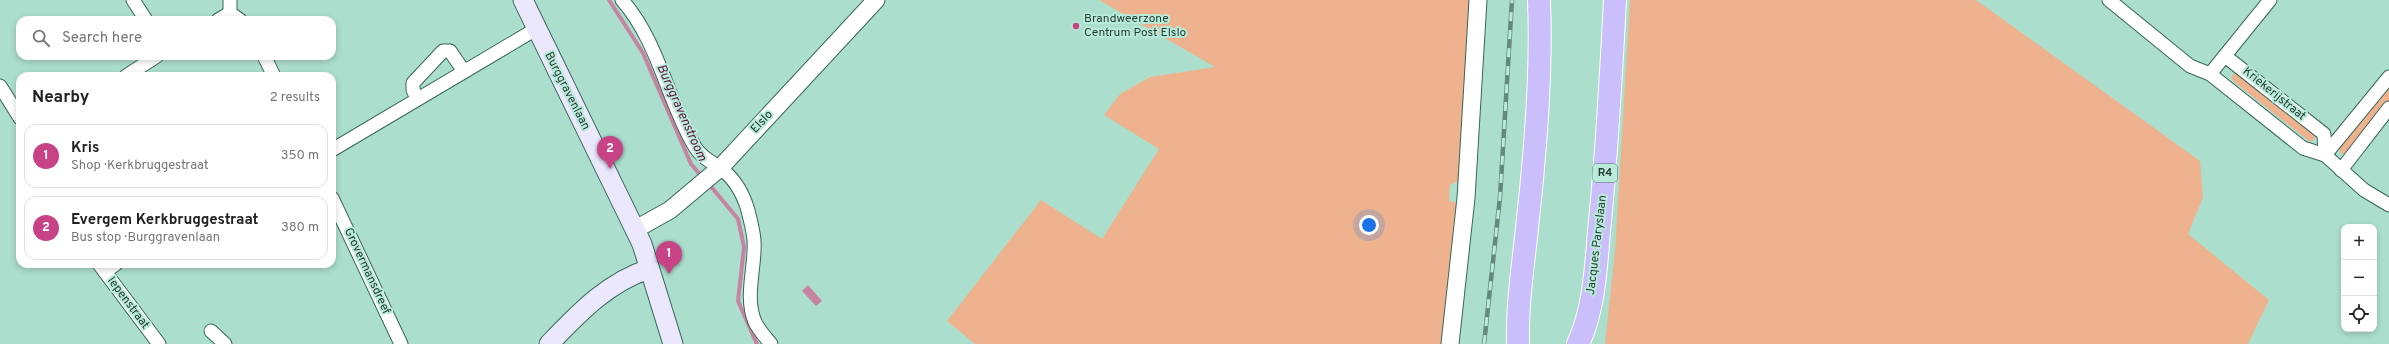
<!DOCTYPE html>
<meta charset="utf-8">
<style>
:root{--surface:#fff;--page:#f2f2f2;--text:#222;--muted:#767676;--line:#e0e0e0;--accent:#c84386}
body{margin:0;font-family:Overpass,sans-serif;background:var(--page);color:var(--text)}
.controls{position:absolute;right:12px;bottom:12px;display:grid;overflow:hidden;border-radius:8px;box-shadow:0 2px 6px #0003}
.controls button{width:36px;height:36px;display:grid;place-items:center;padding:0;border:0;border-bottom:1px solid var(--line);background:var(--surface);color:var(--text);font:20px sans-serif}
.you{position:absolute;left:1369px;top:225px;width:14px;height:14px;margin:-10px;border:3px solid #fff;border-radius:50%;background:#1a73e8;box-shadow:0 0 0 6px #1a73e833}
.badge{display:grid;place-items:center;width:26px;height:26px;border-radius:50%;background:var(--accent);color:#fff;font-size:13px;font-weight:700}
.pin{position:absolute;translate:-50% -33px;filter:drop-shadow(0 1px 2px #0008)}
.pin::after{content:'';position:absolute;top:21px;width:14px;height:12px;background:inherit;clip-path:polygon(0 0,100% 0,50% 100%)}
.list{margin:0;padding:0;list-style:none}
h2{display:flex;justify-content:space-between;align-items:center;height:52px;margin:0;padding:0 16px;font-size:17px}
h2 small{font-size:13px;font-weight:400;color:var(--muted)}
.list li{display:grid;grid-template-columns:26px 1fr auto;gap:12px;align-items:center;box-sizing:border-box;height:64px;margin:0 8px 8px;padding:0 8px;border:1px solid var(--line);border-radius:12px}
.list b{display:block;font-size:15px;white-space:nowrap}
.list p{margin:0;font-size:13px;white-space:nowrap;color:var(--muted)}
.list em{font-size:13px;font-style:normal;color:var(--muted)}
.icon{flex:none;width:22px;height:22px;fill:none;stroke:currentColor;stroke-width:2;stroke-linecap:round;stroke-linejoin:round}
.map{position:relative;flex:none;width:2389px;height:344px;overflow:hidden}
.search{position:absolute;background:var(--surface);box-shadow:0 2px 6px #0003;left:16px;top:16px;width:320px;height:44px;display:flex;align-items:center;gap:10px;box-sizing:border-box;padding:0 14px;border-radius:12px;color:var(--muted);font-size:15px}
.panel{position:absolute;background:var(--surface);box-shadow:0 2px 6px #0003;left:16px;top:72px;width:320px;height:196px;border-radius:12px}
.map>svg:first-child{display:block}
.green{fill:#eeb38e}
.water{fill:#c5849f}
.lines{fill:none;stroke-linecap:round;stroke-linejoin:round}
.stream{stroke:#c5849f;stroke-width:4}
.minor-casing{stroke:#376658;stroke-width:15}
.tertiary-casing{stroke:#376658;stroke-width:19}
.secondary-casing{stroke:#376658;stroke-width:21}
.trunk-casing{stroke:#fff;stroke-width:24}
.minor{stroke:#fff;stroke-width:13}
.tertiary{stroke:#fff;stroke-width:17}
.secondary{stroke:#ebe7fd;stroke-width:19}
.trunk{stroke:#cabffa;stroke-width:22}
.rail-casing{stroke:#65887d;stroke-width:4.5}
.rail{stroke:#b9ebdb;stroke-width:3;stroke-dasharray:9;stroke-linecap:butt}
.poi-dot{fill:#c84386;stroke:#b9ebdb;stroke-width:1.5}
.labels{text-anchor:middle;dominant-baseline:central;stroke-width:4;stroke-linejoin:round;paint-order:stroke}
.shield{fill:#b9ebdb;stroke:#537067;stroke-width:1}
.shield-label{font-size:11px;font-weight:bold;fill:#273c35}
.poi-label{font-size:12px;fill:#273c35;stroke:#b9ebdb;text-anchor:start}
.street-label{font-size:12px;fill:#273c35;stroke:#b9ebdb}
.water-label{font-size:13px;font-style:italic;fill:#62143d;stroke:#b9ebdb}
</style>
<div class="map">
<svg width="2389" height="344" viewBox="0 0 2389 344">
<rect width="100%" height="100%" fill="#acdece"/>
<!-- green -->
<g class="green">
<path d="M1099,0h373l-11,180 -11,5 -1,16 9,2 -16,141h-467l-28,-23 94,-121 61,39 57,-90 -55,-34 16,-21 30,-17 65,-10z"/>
<path d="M1630,0h346l224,161 3,36 -15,37 81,66 -21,44h-643l10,-94z"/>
<path d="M2234,73h4l75,61 2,3 -2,4h-4l-76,-60 -2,-4z"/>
<path d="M2389,88v13l-43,52 -5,1 -2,-6z"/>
</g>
<!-- water -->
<path class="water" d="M808,285l14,16 -6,5 -14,-15z"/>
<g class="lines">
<!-- stream -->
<g class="stream">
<path d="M609,0l34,53 48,111 12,14"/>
<path d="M708,183l30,36 6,28 -6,54 19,43"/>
</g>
<defs>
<g id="minor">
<path d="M133,0l13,20"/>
<path d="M230,0v13l10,7"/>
<path d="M622,0c37,42 45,100 73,147 6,10 15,14 25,21 13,9 22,24 27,39 3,11 6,22 7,33 2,26 -10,56 1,82 4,8 10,15 16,22"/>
<path d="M2109,0l81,66 20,8 93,74 22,7 39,35 25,15"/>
<path d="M218,20l12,-7"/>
<path d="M264,56l10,20"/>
<path d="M2225,56l99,78 1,21"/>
<path d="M2210,74l60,-74"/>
<path d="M126,76l31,-20"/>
<path d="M0,86l20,32"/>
<path d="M417,98l-4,-8v-7l30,-32h7l13,19"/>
<path d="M332,150l204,-121"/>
<path d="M2325,155l64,-78"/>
<path d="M2341,170l48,-62"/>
<path d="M332,198l69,146"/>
<path d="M99,264l60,80"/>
<path d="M105,272l11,-8"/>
<path d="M211,331l14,13"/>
</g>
<g id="tertiary">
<path d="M636,229l34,-19 50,-42 156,-168"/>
<path d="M1450,344l16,-146 12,-198"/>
</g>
<g id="secondary">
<path d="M523,0l119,244 31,100"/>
<path d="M549,344c30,-31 59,-62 100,-75"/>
</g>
<g id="trunk">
<path d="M1518,344c-1,-43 6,-84 10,-126 8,-72 14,-146 11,-218"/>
<path d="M1578,344c16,-34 18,-76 21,-113 8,-77 12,-154 16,-231"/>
</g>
</defs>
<!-- minor casing -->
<use href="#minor" class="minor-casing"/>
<!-- tertiary casing -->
<use href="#tertiary" class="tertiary-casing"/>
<!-- secondary casing -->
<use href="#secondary" class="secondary-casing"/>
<!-- trunk casing -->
<use href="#trunk" class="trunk-casing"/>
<!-- minor -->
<use href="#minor" class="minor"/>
<!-- tertiary -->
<use href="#tertiary" class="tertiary"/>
<!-- secondary -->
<use href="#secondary" class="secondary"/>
<!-- trunk -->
<use href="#trunk" class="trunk"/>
<defs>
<path id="rail" d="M1484,344l16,-147 12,-197"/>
</defs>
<!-- rail casing -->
<use href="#rail" class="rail-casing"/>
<!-- rail -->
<use href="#rail" class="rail"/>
</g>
<!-- markers -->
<circle class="poi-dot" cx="1076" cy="26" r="4"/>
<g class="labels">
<!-- shield labels -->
<rect class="shield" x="1593" y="164" width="24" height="18" rx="3"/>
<g class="shield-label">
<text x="1605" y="173">R4</text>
</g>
<!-- poi labels -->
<g class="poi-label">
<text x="1084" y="19">Brandweerzone<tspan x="1084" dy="14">Centrum Post Elslo</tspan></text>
</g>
<!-- street labels -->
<g class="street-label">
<text transform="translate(567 91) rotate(63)">Burggravenlaan</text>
<text transform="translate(2274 94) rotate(39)">Kriekerijstraat</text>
<text transform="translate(762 122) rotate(-47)">Elslo</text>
<text transform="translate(1597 245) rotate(-83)">Jacques Paryslaan</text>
<text transform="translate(367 271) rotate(65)">Grovermansdreef</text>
<text transform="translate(128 303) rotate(53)">Iepenstraat</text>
</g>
<!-- water labels -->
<g class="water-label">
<text transform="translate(681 113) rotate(66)">Burggravenstroom</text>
</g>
</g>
</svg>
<div class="controls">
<button>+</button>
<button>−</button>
<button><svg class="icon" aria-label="locate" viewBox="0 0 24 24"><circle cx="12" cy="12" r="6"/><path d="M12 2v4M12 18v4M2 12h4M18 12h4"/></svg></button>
</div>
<div class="you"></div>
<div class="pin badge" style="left:669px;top:274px">1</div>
<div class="pin badge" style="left:610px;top:169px">2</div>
<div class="search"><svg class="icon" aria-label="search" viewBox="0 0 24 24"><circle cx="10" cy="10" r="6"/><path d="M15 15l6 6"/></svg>Search here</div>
<section class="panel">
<h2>Nearby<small>2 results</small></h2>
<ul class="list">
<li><span class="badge">1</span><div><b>Kris</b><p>Shop · Kerkbruggestraat</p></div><em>350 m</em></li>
<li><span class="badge">2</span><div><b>Evergem Kerkbruggestraat</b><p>Bus stop · Burggravenlaan</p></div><em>380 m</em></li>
</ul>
</section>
</div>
